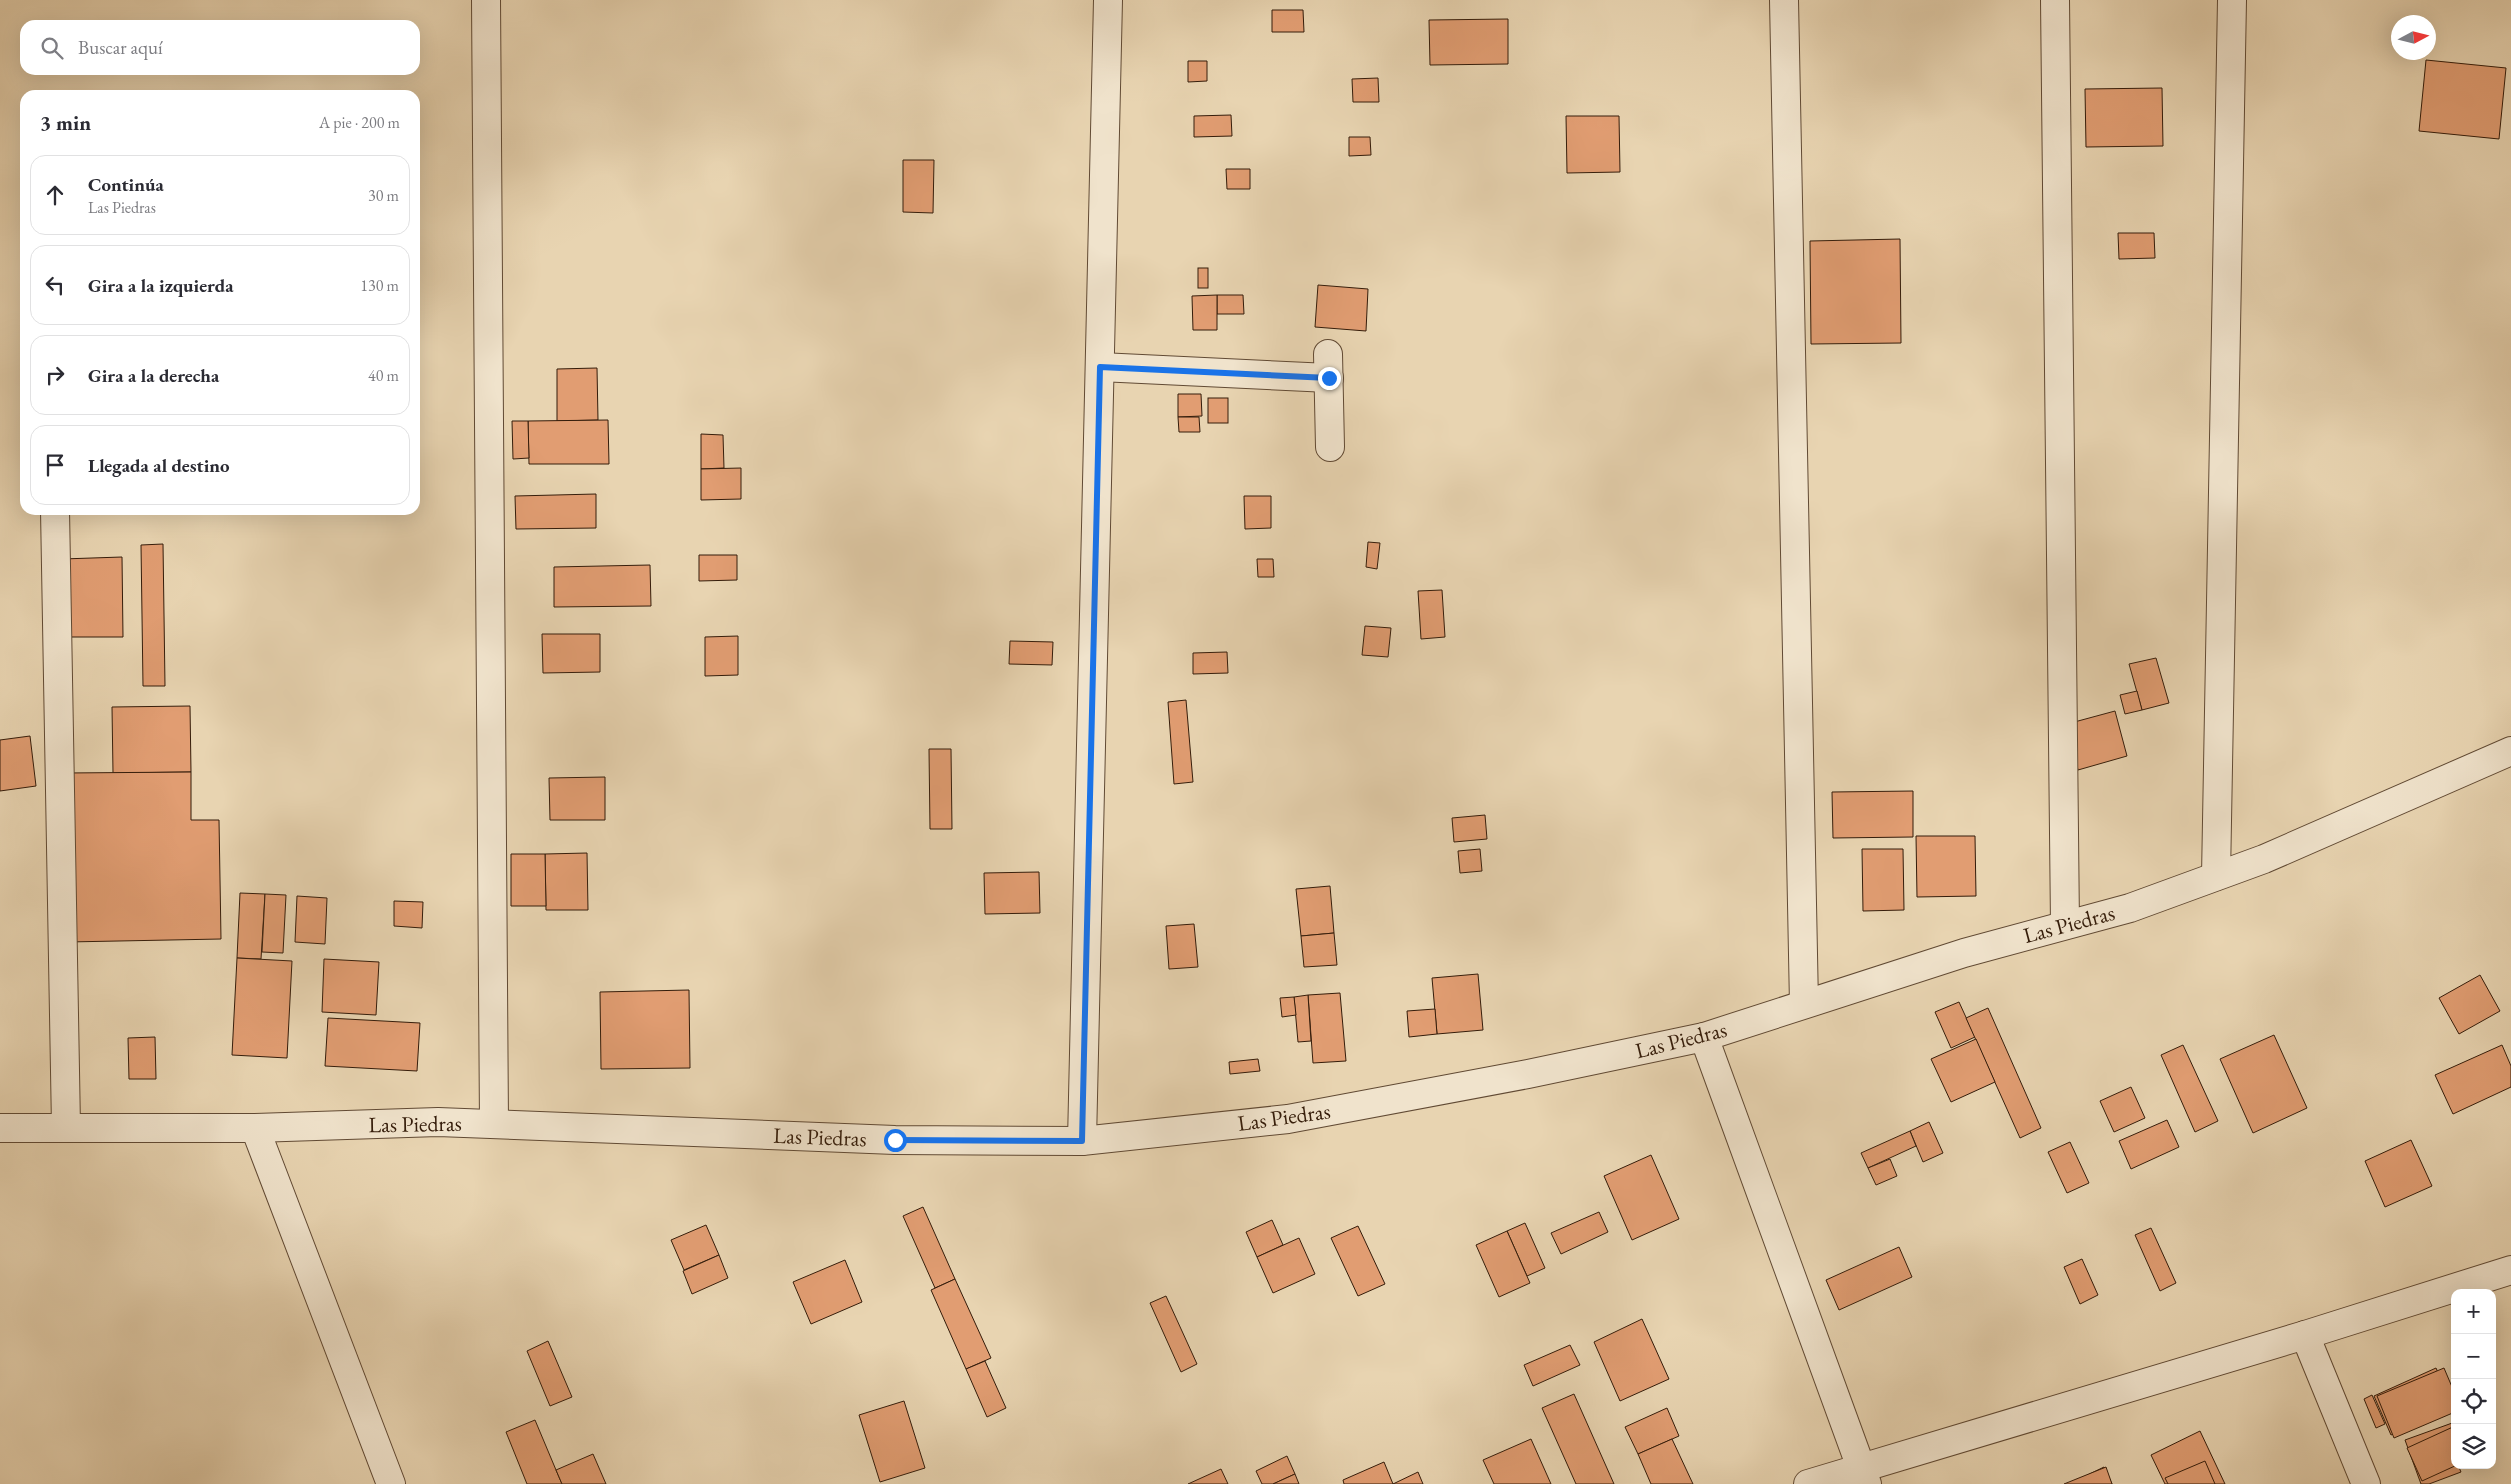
<!DOCTYPE html>
<html lang="es">
<meta charset="utf-8">
<style>
:root{--surface:#fff;--page:#f2f2f3;--text:#2b2b33;--muted:#7c7c81;--line:#e1e1e2}
body{margin:0;font-family:"EB Garamond",serif;background:var(--page);color:var(--text)}
.controls{position:absolute;right:15px;bottom:15px;display:grid;overflow:hidden;border-radius:10px;box-shadow:0 5px 20px #0002}
.controls button{width:45px;height:45px;display:grid;place-items:center;padding:0;border:0;border-bottom:1px solid var(--line);background:var(--surface);color:var(--text);font:25px sans-serif}
.compass{position:absolute;left:2391px;top:15px;width:45px;height:45px;border-radius:50%;background:var(--surface);box-shadow:0 5px 20px #0002;rotate:83deg}
.stop{position:absolute;width:15px;height:15px;margin:-11px;border:4px solid #1a73e8;border-radius:50%;background:#fff}
.stop.end{background:#1a73e8;border-color:#fff;box-shadow:0 1px 5px #0008}
.list{margin:0;padding:0;list-style:none}
h2{display:flex;justify-content:space-between;align-items:center;height:65px;margin:0;padding:0 20px;font-size:21px}
h2 small{font-size:16px;font-weight:400;color:var(--muted)}
.list li{display:grid;grid-template-columns:32px 1fr auto;gap:15px;align-items:center;box-sizing:border-box;height:80px;margin:0 10px 10px;padding:0 10px;border:1px solid var(--line);border-radius:15px}
.list b{display:block;font-size:19px;white-space:nowrap}
.list p{margin:0;font-size:16px;white-space:nowrap;color:var(--muted)}
.list em{font-size:16px;font-style:normal;color:var(--muted)}
.icon{flex:none;width:28px;height:28px;fill:none;stroke:currentColor;stroke-width:2;stroke-linecap:round;stroke-linejoin:round}
.map{position:relative;flex:none;width:2511px;height:1484px;overflow:hidden}
.search{position:absolute;background:var(--surface);box-shadow:0 5px 20px #0002;left:20px;top:20px;width:400px;height:55px;display:flex;align-items:center;gap:12px;box-sizing:border-box;padding:0 18px;border-radius:15px;color:var(--muted);font-size:19px}
.panel{position:absolute;background:var(--surface);box-shadow:0 5px 20px #0002;left:20px;top:90px;width:400px;height:425px;border-radius:15px}
.map>svg:first-child{display:block}
.building{fill:#e19d72;stroke:#341c0a}
.lines{fill:none;stroke-linecap:round;stroke-linejoin:round}
.minor-casing{stroke:#614a34;stroke-width:30}
.minor{stroke:#f0e3cc;stroke-width:28}
.route{stroke:#1a73e8;stroke-width:6}
.labels{text-anchor:middle;dominant-baseline:central;stroke-width:4.5;stroke-linejoin:round;paint-order:stroke}
.street-label{font-size:22px;fill:#341c0a;stroke:#f0e3cc}
</style>
<div class="map">
<svg width="2511" height="1484" viewBox="0 0 2511 1484">
<rect width="100%" height="100%" fill="#e8d4b1"/>
<filter id="stains"><feTurbulence type="fractalNoise" baseFrequency=".004" numOctaves="4"/><feColorMatrix values="0 0 0 0 .2 0 0 0 0 .09 0 0 0 0 .02 0 0 0 .5 -.17"/></filter>
<radialGradient id="worn" r=".72"><stop offset=".6" stop-color="#630" stop-opacity="0"/><stop offset="1" stop-color="#630" stop-opacity=".3"/></radialGradient>
<!-- building -->
<g class="building">
<path d="M1272,10h31l1,22h-32z"/>
<path d="M1508,19v45l-78,1 -1,-45z"/>
<path d="M2426,60l80,8 -7,71 -80,-8z"/>
<path d="M1188,61h19v20l-19,1z"/>
<path d="M1378,78l1,24h-26l-1,-23z"/>
<path d="M2162,88l1,58 -77,1 -1,-58z"/>
<path d="M1231,115l1,21 -38,1v-21z"/>
<path d="M1566,116h53l1,56 -53,1z"/>
<path d="M1349,137h21l1,18 -22,1z"/>
<path d="M903,160h31l-1,53 -30,-1z"/>
<path d="M1226,169h24v20h-23z"/>
<path d="M2118,233h36l1,25 -36,1z"/>
<path d="M1900,239l1,104 -90,1 -1,-103z"/>
<rect x="1198" y="268" width="10" height="20"/>
<path d="M1318,285l50,4 -2,42 -51,-4z"/>
<path d="M1217,295h26l1,19h-27z"/>
<path d="M1217,295v35h-24l-1,-34z"/>
<path d="M597,368l1,52 -41,1v-52z"/>
<path d="M1178,394h23l1,22 -24,1z"/>
<rect x="1208" y="398" width="20" height="25"/>
<path d="M1178,417h21l1,15h-21z"/>
<path d="M608,420l1,44h-80l-1,-43z"/>
<path d="M512,421h16l1,37 -16,1z"/>
<path d="M701,434l22,1 1,33 -23,1z"/>
<path d="M741,468v31l-40,1v-31z"/>
<path d="M596,494v34l-80,1 -1,-33z"/>
<path d="M1244,496h27v32l-26,1z"/>
<path d="M1368,542l12,1 -3,26 -11,-2z"/>
<path d="M163,544l2,142h-22l-2,-141z"/>
<path d="M699,555h38v25l-38,1z"/>
<path d="M122,557l1,80h-59l-2,-78z"/>
<path d="M1257,559h16l1,18h-16z"/>
<path d="M650,565l1,41 -97,1v-40z"/>
<path d="M1442,590l3,47 -24,2 -3,-48z"/>
<path d="M1365,626l26,2 -3,29 -26,-2z"/>
<path d="M542,634h58v38l-57,1z"/>
<path d="M738,636v39l-33,1v-39z"/>
<path d="M1010,641l43,1 -1,23 -43,-1z"/>
<path d="M1227,652l1,21 -35,1v-21z"/>
<path d="M2156,658l13,45 -27,7 -13,-46z"/>
<path d="M2137,691l5,19 -17,4 -5,-19z"/>
<path d="M1186,700l7,82 -19,2 -6,-82z"/>
<path d="M190,706l1,66 -78,1 -1,-66z"/>
<path d="M2115,711l12,45 -49,14 -11,-46z"/>
<path d="M30,736l6,50 -36,5v-51z"/>
<path d="M929,749h22l1,80h-22z"/>
<path d="M191,772v48h28l2,119 -154,3 -2,-169z"/>
<path d="M605,777v43h-55l-1,-42z"/>
<path d="M1913,791v46l-80,1 -1,-46z"/>
<path d="M1485,815l2,24 -33,3 -2,-24z"/>
<path d="M1916,836h59l1,60 -59,1z"/>
<path d="M1480,849l2,22 -22,2 -2,-22z"/>
<path d="M1862,849h41l1,61 -41,1z"/>
<path d="M587,853l1,57h-42l-1,-56z"/>
<path d="M511,854h34l1,52h-35z"/>
<path d="M1039,872l1,41 -55,1 -1,-41z"/>
<path d="M1330,886l4,47 -33,3 -5,-47z"/>
<path d="M240,893l25,1 -4,65 -24,-1z"/>
<path d="M265,894l21,1 -3,58 -21,-1z"/>
<path d="M297,896l30,2 -2,46 -30,-2z"/>
<path d="M394,901l29,1 -1,26 -28,-2z"/>
<path d="M1194,924l4,43 -29,2 -3,-43z"/>
<path d="M1334,933l3,32 -33,2 -3,-31z"/>
<path d="M237,958l55,3 -5,97 -55,-3z"/>
<path d="M324,959l55,3 -3,53 -54,-3z"/>
<path d="M1478,974l5,56 -46,4 -5,-56z"/>
<path d="M2480,975l20,36 -41,23 -20,-36z"/>
<path d="M689,990l1,78 -89,1 -1,-77z"/>
<path d="M1340,993l6,68 -33,2 -5,-68z"/>
<path d="M1308,995l3,46 -13,1 -4,-45z"/>
<path d="M1294,997l2,18 -14,2 -2,-19z"/>
<path d="M1959,1002l16,35 -24,11 -16,-36z"/>
<path d="M1988,1008l53,120 -21,10 -54,-120z"/>
<path d="M1435,1009l2,25 -28,3 -2,-26z"/>
<path d="M328,1018l92,5 -3,48 -92,-5z"/>
<path d="M2274,1035l33,73 -54,25 -33,-74z"/>
<path d="M155,1037l1,42h-27l-1,-41z"/>
<path d="M1976,1039l19,43 -44,20 -20,-43z"/>
<path d="M2183,1045l35,76 -23,11 -34,-77z"/>
<path d="M2502,1045l9,21v21l-58,27 -18,-39z"/>
<path d="M1258,1059l2,12 -30,3 -1,-12z"/>
<path d="M2131,1087l14,31 -31,14 -14,-31z"/>
<path d="M2167,1120l12,27 -48,22 -12,-28z"/>
<path d="M1929,1122l14,31 -20,9 -13,-31z"/>
<path d="M1910,1131l6,15 -48,22 -7,-15z"/>
<path d="M2411,1140l21,46 -47,21 -20,-46z"/>
<path d="M2070,1142l19,41 -22,10 -19,-41z"/>
<path d="M1651,1155l28,64 -47,21 -28,-64z"/>
<path d="M1890,1159l7,17 -21,9 -8,-17z"/>
<path d="M923,1207l32,72 -20,9 -32,-72z"/>
<path d="M1599,1212l9,20 -47,22 -10,-21z"/>
<path d="M1272,1220l11,25 -26,12 -11,-25z"/>
<path d="M1525,1223l20,45 -18,8 -20,-45z"/>
<path d="M706,1225l13,30 -35,15 -13,-30z"/>
<path d="M1358,1226l27,58 -27,12 -27,-58z"/>
<path d="M2151,1228l25,55 -16,8 -25,-56z"/>
<path d="M1507,1231l23,52 -31,14 -23,-52z"/>
<path d="M1299,1238l16,36 -42,19 -16,-36z"/>
<path d="M1899,1247l13,30 -73,33 -13,-30z"/>
<path d="M719,1255l9,23 -36,16 -9,-23z"/>
<path d="M2082,1259l16,36 -18,9 -16,-37z"/>
<path d="M845,1260l17,42 -51,22 -18,-42z"/>
<path d="M955,1279l36,79 -25,11 -35,-79z"/>
<path d="M1166,1296l31,68 -16,8 -31,-69z"/>
<path d="M1642,1319l27,60 -49,22 -26,-59z"/>
<path d="M548,1341l24,56 -22,9 -23,-55z"/>
<path d="M1570,1345l10,20 -47,21 -9,-21z"/>
<path d="M985,1361l21,47 -19,9 -21,-48z"/>
<path d="M2436,1368l18,39 -63,28 -17,-39z"/>
<path d="M2444,1368l11,26v18l-61,26 -17,-42z"/>
<path d="M1574,1394l40,90h-38l-34,-76z"/>
<path d="M2372,1395l13,29 -9,4 -12,-29z"/>
<path d="M904,1401l21,67 -45,14 -21,-67z"/>
<path d="M1667,1408l12,28 -41,18 -13,-27z"/>
<path d="M535,1420l21,50 6,14h-35l-21,-52z"/>
<path d="M2455,1422v24l-4,2 4,17h3l3,7 -32,12h-8l-16,-44z"/>
<path d="M2455,1426v39h2l-35,16 -15,-33z"/>
<path d="M2200,1431l25,53h-60l-14,-29z"/>
<path d="M1531,1439l20,45h-57l-11,-24z"/>
<path d="M1672,1439l21,45h-42l-13,-30z"/>
<path d="M593,1454l13,30h-44l-6,-14z"/>
<path d="M1287,1456l8,18 -22,10h-11l-6,-13z"/>
<path d="M2205,1461l10,23h-47l-3,-6z"/>
<path d="M1384,1462l9,22h-49l-1,-4z"/>
<path d="M2104,1467l8,17h-43z"/>
<path d="M2106,1467l6,17h-48z"/>
<path d="M1221,1469l7,15h-40z"/>
<path d="M1418,1472l5,12h-30z"/>
<path d="M1295,1474l4,10h-26z"/>
</g>
<g class="lines">
<defs>
<g id="minor">
<path d="M486,0l8,1124"/>
<path d="M1784,0l20,1004"/>
<path d="M2055,0l10,925"/>
<path d="M1328,354l2,93"/>
<path d="M1100,367l229,11"/>
<path d="M55,510l11,617"/>
<path d="M2216,876l16,-876"/>
<path d="M1704,1037l163,447"/>
<path d="M0,1128h255l183,-6 457,18 187,1 206,-22 240,-45 176,-37 260,-84 166,-45 134,-49 247,-108"/>
<path d="M255,1128l136,356"/>
<path d="M1082,1141l26,-1141"/>
<path d="M2305,1335l61,149"/>
<path d="M1808,1484l497,-149 206,-65"/>
</g>
</defs>
<!-- minor casing -->
<use href="#minor" class="minor-casing"/>
<!-- minor -->
<use href="#minor" class="minor"/>
</g>
<g class="lines">
<!-- route -->
<path class="route" d="M895,1140l187,1 18,-774 229,11"/>
</g>
<g class="labels">
<!-- street labels -->
<g class="street-label">
<text transform="translate(2069 924) rotate(-15)">Las Piedras</text>
<text transform="translate(1681 1040) rotate(-14)">Las Piedras</text>
<text transform="translate(1284 1117) rotate(-8)">Las Piedras</text>
<text transform="translate(415 1124) rotate(-1)">Las Piedras</text>
<text transform="translate(820 1137) rotate(2)">Las Piedras</text>
</g>
</g>
<rect width="100%" height="100%" filter="url(#stains)"/>
<rect width="100%" height="100%" fill="url(#worn)"/>
</svg>
<div class="controls">
<button>+</button>
<button>−</button>
<button><svg class="icon" aria-label="locate" viewBox="0 0 24 24"><circle cx="12" cy="12" r="6"/><path d="M12 2v4M12 18v4M2 12h4M18 12h4"/></svg></button>
<button><svg class="icon" aria-label="layers" viewBox="0 0 24 24"><path d="M12 4l9 5-9 5-9-5zM3 14l9 5 9-5"/></svg></button>
</div>
<svg class="compass" viewBox="-18 -18 36 36"><path d="M0-13l5 13h-10z" fill="#e53935"/><path d="M0 13l5-13h-10z" fill="#7c7c81"/></svg>
<div class="stop" style="left:895px;top:1140px"></div>
<div class="stop end" style="left:1329px;top:378px"></div>
<div class="search"><svg class="icon" aria-label="search" viewBox="0 0 24 24"><circle cx="10" cy="10" r="6"/><path d="M15 15l6 6"/></svg>Buscar aquí</div>
<section class="panel">
<h2>3 min<small>A pie · 200 m</small></h2>
<ul class="list">
<li><svg class="icon" aria-label="ahead" viewBox="0 0 24 24"><path d="M12 20V5M6 11l6-6 6 6"/></svg><div><b>Continúa</b><p>Las Piedras</p></div><em>30 m</em></li>
<li><svg class="icon" aria-label="left" viewBox="0 0 24 24"><path d="M17 20v-9H6M10 6l-5 5 5 5"/></svg><div><b>Gira a la izquierda</b></div><em>130 m</em></li>
<li><svg class="icon" aria-label="right" viewBox="0 0 24 24"><path d="M7 20v-9h11M14 6l5 5-5 5"/></svg><div><b>Gira a la derecha</b></div><em>40 m</em></li>
<li><svg class="icon" aria-label="arrive" viewBox="0 0 24 24"><path d="M6 21V4h12l-3 4 3 4H6"/></svg><div><b>Llegada al destino</b></div></li>
</ul>
</section>
</div>
